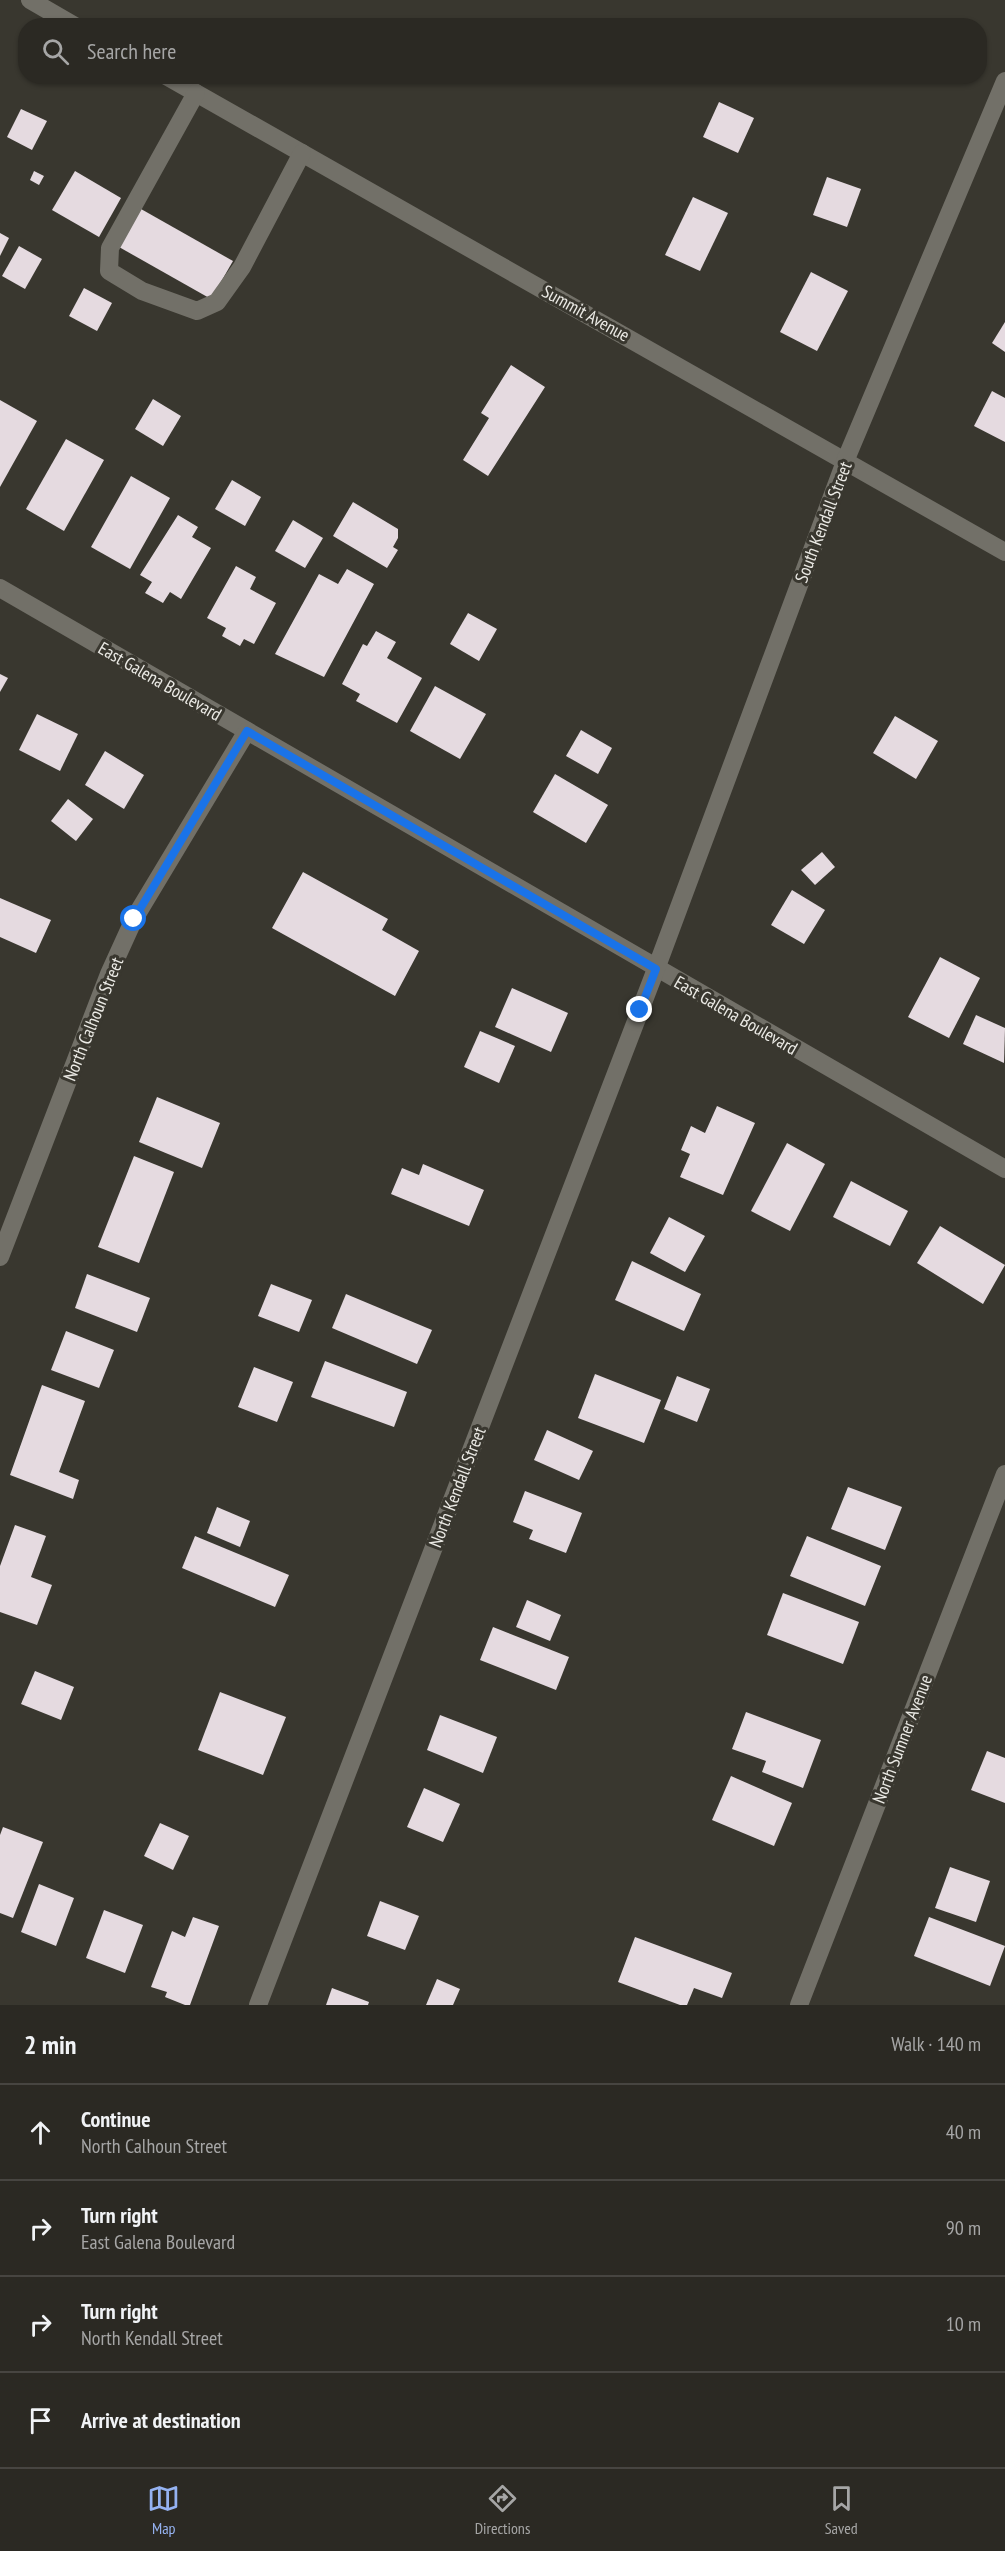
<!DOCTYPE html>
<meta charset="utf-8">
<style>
:root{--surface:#2b2923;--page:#33312b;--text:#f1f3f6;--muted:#a6a6a6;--line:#474541;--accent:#95b2f1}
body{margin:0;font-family:"PT Sans Narrow",sans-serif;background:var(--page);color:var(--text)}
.stop{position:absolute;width:18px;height:18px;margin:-14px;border:4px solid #1a73e8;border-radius:50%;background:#fff}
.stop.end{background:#1a73e8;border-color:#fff;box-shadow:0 2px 6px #0008}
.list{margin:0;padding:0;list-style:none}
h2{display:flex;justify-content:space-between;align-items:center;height:78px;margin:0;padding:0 24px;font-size:26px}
h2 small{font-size:20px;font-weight:400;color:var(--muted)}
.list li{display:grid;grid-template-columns:39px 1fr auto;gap:18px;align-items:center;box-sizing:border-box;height:96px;padding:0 24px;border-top:2px solid var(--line)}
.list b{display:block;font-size:22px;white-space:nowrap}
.list p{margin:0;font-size:20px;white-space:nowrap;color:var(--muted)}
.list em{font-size:20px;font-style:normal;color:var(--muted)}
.icon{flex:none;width:33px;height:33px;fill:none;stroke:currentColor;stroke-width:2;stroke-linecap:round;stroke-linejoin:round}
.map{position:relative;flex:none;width:1005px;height:2005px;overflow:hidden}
.search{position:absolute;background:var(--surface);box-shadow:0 2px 4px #0004;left:18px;right:18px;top:18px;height:66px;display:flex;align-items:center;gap:15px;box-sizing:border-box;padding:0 21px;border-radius:24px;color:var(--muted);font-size:22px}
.sheet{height:462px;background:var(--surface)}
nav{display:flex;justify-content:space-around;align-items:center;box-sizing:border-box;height:84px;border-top:2px solid var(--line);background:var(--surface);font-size:16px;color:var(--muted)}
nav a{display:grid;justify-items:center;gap:3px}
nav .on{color:var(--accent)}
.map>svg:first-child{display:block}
.building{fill:#e5dae0}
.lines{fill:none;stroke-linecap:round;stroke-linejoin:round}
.minor{stroke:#727068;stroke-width:18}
.route{stroke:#1a73e8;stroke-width:8}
.labels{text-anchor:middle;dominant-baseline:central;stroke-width:6;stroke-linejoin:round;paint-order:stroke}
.street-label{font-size:18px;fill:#ebeae5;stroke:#39372f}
</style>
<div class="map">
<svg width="1005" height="2005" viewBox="0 0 1005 2005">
<rect width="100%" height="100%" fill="#39372f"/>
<!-- building -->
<g class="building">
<path d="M719,102l35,16 -16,35 -35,-16z"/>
<path d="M21,109l26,12 -15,29 -25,-13z"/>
<path d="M34,171l10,5 -5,9 -9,-5z"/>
<path d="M75,171l46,27 -22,39 -47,-27z"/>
<path d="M827,177l34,12 -14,38 -34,-12z"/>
<path d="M693,197l35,16 -28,58 -35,-16z"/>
<path d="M141,209l92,52 -22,38 -92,-52z"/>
<path d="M0,233l9,5 -9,18z"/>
<path d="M19,246l23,13 -17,30 -23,-13z"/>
<path d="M811,272l37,19 -31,60 -37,-19z"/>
<path d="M84,288l28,15 -15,28 -28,-15z"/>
<path d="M1005,322v30l-13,-9z"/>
<path d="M511,365l34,22 -57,89 -25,-16 26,-42 -8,-5z"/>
<path d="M992,391l13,7v44l-31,-16z"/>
<path d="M153,399l28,17 -18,30 -28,-17z"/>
<path d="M0,400l37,21 -37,66z"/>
<path d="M66,439l38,21 -40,71 -38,-22z"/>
<path d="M131,476l39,22 -40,71 -39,-22z"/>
<path d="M232,480l29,17 -16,29 -30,-17z"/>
<path d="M353,502l45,27v9l-5,9 5,3 -11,18 -54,-32z"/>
<path d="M178,515l20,12 -6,10 19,11 -30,51 -11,-7 -7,11 -18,-10 7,-11 -12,-7z"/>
<path d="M293,520l30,18 -18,30 -30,-17z"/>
<path d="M236,566l20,11 -6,12 26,14 -22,41 -10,-5 -4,7 -18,-10 4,-8 -19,-10z"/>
<path d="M347,569l27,15 -50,93 -49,-23 44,-80 19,10z"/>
<path d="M468,613l29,16 -18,32 -29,-17z"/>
<path d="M376,631l20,11 -9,16 35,20 -25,45 -41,-22 4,-7 -18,-10 21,-40 4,2z"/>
<path d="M0,674l8,4 -8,14z"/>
<path d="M435,686l51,28 -26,45 -50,-28z"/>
<path d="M37,714l41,20 -18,37 -41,-21z"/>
<path d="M895,716l43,25 -22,38 -43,-26z"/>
<path d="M581,730l31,18 -14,26 -32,-18z"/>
<path d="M105,751l39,24 -20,34 -39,-24z"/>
<path d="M555,774l53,31 -22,38 -53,-31z"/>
<path d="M68,799l25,20 -17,22 -25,-20z"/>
<path d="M822,852l13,15 -20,18 -14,-15z"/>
<path d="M303,872l85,47 -6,11 37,21 -24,45 -123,-68z"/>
<path d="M792,890l33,20 -21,34 -33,-19z"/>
<path d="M0,898l51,22 -15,33 -36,-16z"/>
<path d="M940,957l40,21 -31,60 -41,-21z"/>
<path d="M512,988l56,25 -17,39 -56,-25z"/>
<path d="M976,1015l29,13 -1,35 -41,-19z"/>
<path d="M480,1031l35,15 -16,37 -35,-16z"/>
<path d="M157,1097l63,26 -18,45 -63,-26z"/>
<path d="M717,1106l38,17 -32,72 -43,-18 10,-23 -9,-4 10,-24 14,7z"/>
<path d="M787,1143l38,21 -35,67 -39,-20z"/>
<path d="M134,1156l40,16 -35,91 -41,-16z"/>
<path d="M423,1164l61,26 -15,36 -78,-32 11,-26 17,7z"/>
<path d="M851,1181l57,30 -18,35 -57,-29z"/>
<path d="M669,1217l36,19 -20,36 -35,-19z"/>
<path d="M940,1226l65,39 -22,39 -66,-41z"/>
<path d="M632,1261l69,33 -17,37 -69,-31z"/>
<path d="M87,1274l63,24 -13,34 -62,-24z"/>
<path d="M271,1284l41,16 -13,32 -41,-16z"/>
<path d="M346,1294l86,36 -15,34 -85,-36z"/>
<path d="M66,1331l48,19 -15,38 -48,-18z"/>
<path d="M325,1361l82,31 -13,35 -83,-30z"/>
<path d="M254,1367l39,15 -16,40 -39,-15z"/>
<path d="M595,1374l66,26 -17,43 -66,-25z"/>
<path d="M677,1376l33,13 -13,33 -33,-13z"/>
<path d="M42,1385l43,16 -26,71 20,8 -6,19 -63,-24z"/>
<path d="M547,1430l46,21 -14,29 -45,-20z"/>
<path d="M848,1487l54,20 -17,43 -54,-21z"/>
<path d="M525,1491l57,22 -16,40 -37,-14 4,-9 -20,-8z"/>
<path d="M217,1507l33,14 -10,26 -33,-14z"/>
<path d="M15,1525l31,11 -15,41 21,8 -15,40 -37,-13v-46z"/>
<path d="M195,1536l94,39 -14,32 -93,-39z"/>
<path d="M807,1536l74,30 -16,40 -75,-30z"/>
<path d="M783,1593l76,29 -16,42 -76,-29z"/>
<path d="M527,1600l34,15 -11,26 -34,-14z"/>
<path d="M493,1627l76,30 -13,33 -76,-30z"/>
<path d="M35,1671l39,16 -13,33 -40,-16z"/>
<path d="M220,1692l66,25 -23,58 -65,-25z"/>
<path d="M746,1712l75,28 -18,48 -41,-16 4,-11 -34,-12z"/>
<path d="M440,1715l57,22 -14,36 -56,-23z"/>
<path d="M987,1751l18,7v45l-34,-13z"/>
<path d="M731,1776l61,27 -18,43 -62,-26z"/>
<path d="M424,1788l36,16 -17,38 -36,-15z"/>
<path d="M160,1823l29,13 -16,34 -29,-14z"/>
<path d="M3,1827l40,15 -30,76 -13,-5v-78z"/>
<path d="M950,1867l40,14 -14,41 -41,-14z"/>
<path d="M39,1884l35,14 -18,48 -35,-14z"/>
<path d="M380,1901l39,15 -14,34 -38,-14z"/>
<path d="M104,1910l39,15 -18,48 -39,-15z"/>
<path d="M193,1917l26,9 -29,79h-5l-20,-8 2,-5 -16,-5 21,-56 13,6z"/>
<path d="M929,1917l76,29 -15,40 -76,-30z"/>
<path d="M635,1937l97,36 -10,25 -28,-10 -7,17h-7l-62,-23z"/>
<path d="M437,1979l23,10 -7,16h-27z"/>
<path d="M332,1988l37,14 -1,3h-42z"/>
</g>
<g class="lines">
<!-- minor -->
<g class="minor">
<path d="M30,0l45,26"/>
<path d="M166,76l839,476"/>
<path d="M196,93l-86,155 -1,23 33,20 55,20 20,-9 25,-35 60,-114"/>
<path d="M0,588l1005,581"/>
<path d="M0,1257l109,-283 25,-55 113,-188"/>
<path d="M258,2005l398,-1036 190,-510 159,-378"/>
<path d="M799,2005l206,-531"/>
</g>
</g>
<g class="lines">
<!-- route -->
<path class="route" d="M134,919l113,-188 409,238 -16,41"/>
</g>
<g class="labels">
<!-- street labels -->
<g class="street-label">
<text transform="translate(586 313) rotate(29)">Summit Avenue</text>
<text transform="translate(823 522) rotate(-69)">South Kendall Street</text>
<text transform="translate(160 681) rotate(30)">East Galena Boulevard</text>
<text transform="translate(736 1015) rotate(30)">East Galena Boulevard</text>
<text transform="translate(93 1019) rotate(-68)">North Calhoun Street</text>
<text transform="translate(457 1487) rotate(-69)">North Kendall Street</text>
<text transform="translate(902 1739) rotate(-69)">North Sumner Avenue</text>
</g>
</g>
</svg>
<div class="stop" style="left:134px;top:919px"></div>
<div class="stop end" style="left:640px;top:1010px"></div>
<div class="search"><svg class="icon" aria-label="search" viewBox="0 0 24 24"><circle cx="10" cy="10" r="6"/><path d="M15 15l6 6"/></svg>Search here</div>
</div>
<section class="sheet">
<h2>2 min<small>Walk · 140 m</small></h2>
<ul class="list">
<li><svg class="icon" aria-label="ahead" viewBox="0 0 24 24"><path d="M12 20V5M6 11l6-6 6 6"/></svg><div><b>Continue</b><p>North Calhoun Street</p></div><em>40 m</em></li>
<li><svg class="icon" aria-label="right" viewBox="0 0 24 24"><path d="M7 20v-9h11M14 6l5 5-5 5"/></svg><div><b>Turn right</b><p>East Galena Boulevard</p></div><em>90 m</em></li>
<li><svg class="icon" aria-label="right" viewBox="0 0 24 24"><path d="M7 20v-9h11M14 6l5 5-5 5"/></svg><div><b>Turn right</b><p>North Kendall Street</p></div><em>10 m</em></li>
<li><svg class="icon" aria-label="arrive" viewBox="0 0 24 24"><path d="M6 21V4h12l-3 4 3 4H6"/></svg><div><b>Arrive at destination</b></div></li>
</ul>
</section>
<nav>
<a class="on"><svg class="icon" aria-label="map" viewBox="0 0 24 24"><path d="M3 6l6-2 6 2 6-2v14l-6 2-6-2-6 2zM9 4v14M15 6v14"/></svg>Map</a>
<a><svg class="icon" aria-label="directions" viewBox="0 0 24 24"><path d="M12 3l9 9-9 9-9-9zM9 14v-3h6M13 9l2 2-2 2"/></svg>Directions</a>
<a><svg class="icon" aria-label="saved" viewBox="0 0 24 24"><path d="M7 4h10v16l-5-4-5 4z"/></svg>Saved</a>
</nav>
